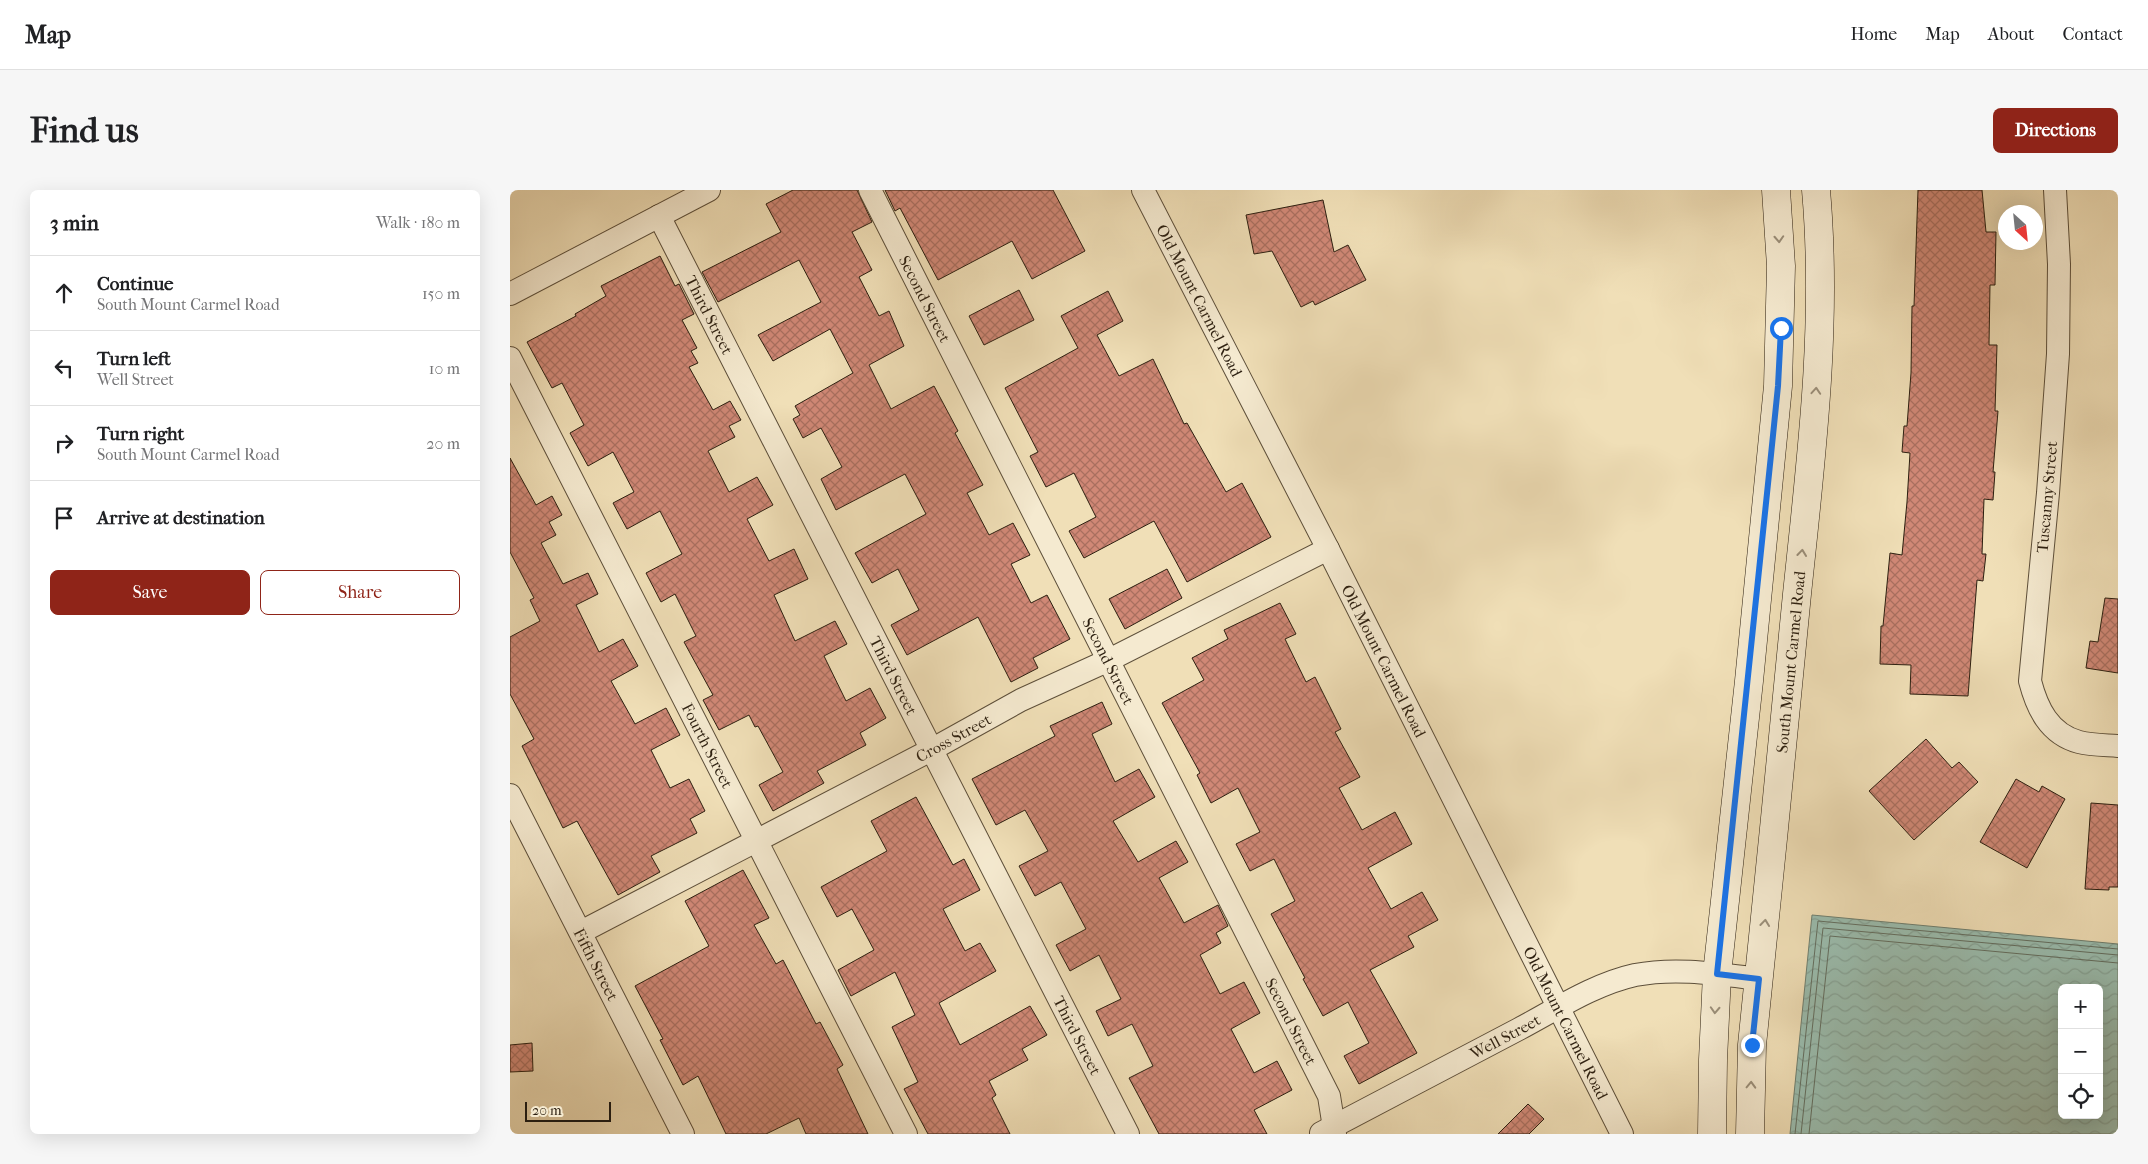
<!DOCTYPE html>
<meta charset="utf-8">
<style>
:root{--surface:#fff;--page:#f6f6f6;--text:#202124;--muted:#757577;--line:#e0e0e0;--accent:#8f2418}
body{margin:0;font-family:"IM FELL French Canon",serif;background:var(--page);color:var(--text)}
.controls{position:absolute;right:15px;bottom:15px;display:grid;overflow:hidden;border-radius:8px;box-shadow:0 5px 20px #0002}
.controls button{width:45px;height:45px;display:grid;place-items:center;padding:0;border:0;border-bottom:1px solid var(--line);background:var(--surface);color:var(--text);font:25px sans-serif}
.compass{position:absolute;left:1488px;top:15px;width:45px;height:45px;border-radius:50%;background:var(--surface);box-shadow:0 5px 20px #0002;rotate:153deg}
.scale{position:absolute;left:15px;bottom:12px;width:86px;box-sizing:border-box;padding-left:5px;border:2px solid #2c1f10;border-top:0;font-size:14px;line-height:18px;white-space:nowrap;color:#2c1f10;-webkit-text-stroke:4px #f5ead0;paint-order:stroke}
.stop{position:absolute;width:15px;height:15px;margin:-11px;border:4px solid #1a73e8;border-radius:50%;background:#fff}
.stop.end{background:#1a73e8;border-color:#fff;box-shadow:0 1px 5px #0008}
.list{margin:0;padding:0;list-style:none}
h2{display:flex;justify-content:space-between;align-items:center;height:65px;margin:0;padding:0 20px;font-size:21px}
h2 small{font-size:16px;font-weight:400;color:var(--muted)}
.list li{display:grid;grid-template-columns:32px 1fr auto;gap:15px;align-items:center;box-sizing:border-box;height:75px;padding:0 20px;border-top:1px solid var(--line)}
.list b{display:block;font-size:19px;white-space:nowrap}
.list p{margin:0;font-size:16px;white-space:nowrap;color:var(--muted)}
.list em{font-size:16px;font-style:normal;color:var(--muted)}
.actions{display:flex;gap:10px;padding:15px 20px}
.actions a{flex:1;padding:11px 0;border:1px solid var(--accent);border-radius:8px;text-align:center;font-size:18px;color:var(--accent)}
.actions .main{background:var(--accent);color:#fff}
.icon{flex:none;width:28px;height:28px;fill:none;stroke:currentColor;stroke-width:2;stroke-linecap:round;stroke-linejoin:round}
.map{position:relative;flex:none;width:1608px;height:944px;overflow:hidden;border-radius:8px}
header{display:flex;align-items:center;gap:30px;box-sizing:border-box;height:70px;padding:0 25px;background:var(--surface);border-bottom:1px solid var(--line)}
header strong{font-size:24px}
nav{display:flex;gap:28px;margin-inline-start:auto;font-size:18px}
.intro{display:flex;align-items:center;justify-content:space-between;box-sizing:border-box;height:120px;padding:0 30px}
h1{margin:0;font-size:35px}
.button{padding:12px 22px;border-radius:8px;background:var(--accent);color:#fff;font-size:18px;font-weight:700}
main{display:flex;gap:30px;padding:0 30px}
aside{flex:1;background:var(--surface);border-radius:8px;box-shadow:0 5px 20px #0002}
.map>svg:first-child{display:block}
.water{fill:url(#water-waves);stroke:#6e7e6f;fill-rule:evenodd}
.lines{fill:none;stroke-linecap:round;stroke-linejoin:round}
.shore{stroke:#636e60;stroke-width:1}
.building{fill:url(#building-cross-hatch);stroke:#2c1f10}
.street-casing{stroke:#5d4f3a;stroke-width:24}
.secondary-casing{stroke:#2c1f10;stroke-width:29}
.street{stroke:#f5ead0;stroke-width:22}
.secondary{stroke:#f5ead0;stroke-width:28}
.oneway{stroke:#9b8f7a}
.route{stroke:#1a73e8;stroke-width:6}
.labels{text-anchor:middle;dominant-baseline:central;stroke-width:4;stroke-linejoin:round;paint-order:stroke}
.street-label{font-size:16px;fill:#2c1f10;stroke:#f5ead0}
</style>
<header>
<strong>Map</strong>
<nav><a>Home</a><a>Map</a><a>About</a><a>Contact</a></nav>
</header>
<div class="intro"><h1>Find us</h1><a class="button">Directions</a></div>
<main>
<aside>
<h2>3 min<small>Walk · 180 m</small></h2>
<ul class="list">
<li><svg class="icon" aria-label="ahead" viewBox="0 0 24 24"><path d="M12 20V5M6 11l6-6 6 6"/></svg><div><b>Continue</b><p>South Mount Carmel Road</p></div><em>150 m</em></li>
<li><svg class="icon" aria-label="left" viewBox="0 0 24 24"><path d="M17 20v-9H6M10 6l-5 5 5 5"/></svg><div><b>Turn left</b><p>Well Street</p></div><em>10 m</em></li>
<li><svg class="icon" aria-label="right" viewBox="0 0 24 24"><path d="M7 20v-9h11M14 6l5 5-5 5"/></svg><div><b>Turn right</b><p>South Mount Carmel Road</p></div><em>20 m</em></li>
<li><svg class="icon" aria-label="arrive" viewBox="0 0 24 24"><path d="M6 21V4h12l-3 4 3 4H6"/></svg><div><b>Arrive at destination</b></div></li>
</ul>
<div class="actions"><a class="main">Save</a><a>Share</a></div>
</aside>
<div class="map">
<svg width="1608" height="944" viewBox="0 0 1608 944">
<defs>
<pattern id="water-waves" width="16" height="10" patternUnits="userSpaceOnUse" patternTransform="scale(1.25)"><rect width="16" height="10" fill="#9abdaf"/><path d="M0 5q4-4 8 0t8 0" fill="none" stroke="#85a296"/></pattern>
<pattern id="building-cross-hatch" width="8" height="8" patternUnits="userSpaceOnUse" patternTransform="scale(1.25)"><rect width="8" height="8" fill="#d08876"/><path d="M0 0l8 8M0 8l8-8" fill="none" stroke="#a96f5f"/></pattern>
</defs>
<rect width="100%" height="100%" fill="#f0dfb7"/>
<filter id="stains"><feTurbulence type="fractalNoise" baseFrequency=".004" numOctaves="4"/><feColorMatrix values="0 0 0 0 .2 0 0 0 0 .09 0 0 0 0 .02 0 0 0 .5 -.17"/></filter>
<radialGradient id="worn" r=".72"><stop offset=".6" stop-color="#630" stop-opacity="0"/><stop offset="1" stop-color="#630" stop-opacity=".3"/></radialGradient>
<!-- water -->
<path class="water" d="M1302,725l306,29v190h-328zM1552,798h37v127h-37z"/>
<g class="lines">
<!-- shore -->
<g class="shore">
<path d="M1285,944l23,-213 300,28"/>
<path d="M1291,944l22,-206 295,27"/>
<path d="M1299,944l21,-198 288,27"/>
</g>
</g>
<!-- building -->
<g class="building">
<path d="M283,0h64l15,32 -20,10 20,38 -13,7 20,39 10,-5 15,35 -35,19 22,44 43,-23 24,45 -3,2 28,52 -16,8 22,42 24,-12 17,32 -19,9 20,39 16,-8 23,44 -37,19 5,10 -27,14 -33,-65 -71,38 -16,-30 28,-15 -21,-41 -26,14 -17,-30 71,-39 -21,-40 -69,36 -15,-31 21,-12 -21,-39 -18,10 -10,-19 7,-4 -5,-9 58,-33 -23,-44 -57,32 -15,-26 63,-33 -22,-42 -81,42 -16,-30 79,-40 -15,-28z"/>
<path d="M375,0h168l32,61 -53,28 -20,-38 -74,39 -38,-72 -5,3z"/>
<path d="M1408,0h64l4,42h10l-1,53h-5l-1,60h8l-2,66h3l-5,61h2l-2,28 -9,-1 -2,55h4l-3,27 -6,-1 -9,116 -58,-2 1,-29 -31,-1 1,-38h2l7,-73 12,2 5,-53 3,-49 -8,-1 2,-26h3l4,-53 1,-67h2z"/>
<path d="M813,10l11,52 14,-7 18,35 -51,25 -2,-4 -12,6 -29,-56 -18,3 -8,-39z"/>
<path d="M150,66l15,30 4,-2 15,30 -12,6 15,28 -6,3 7,12 -9,4 24,43 17,-9 11,19 -12,6 6,11 -27,14 21,41 28,-15 16,28 -26,14 22,42 25,-12 14,30 -34,16 21,46 40,-20 12,23 -23,12 22,45 24,-13 16,30 -26,15 6,12 -49,26 7,12 -51,28 -14,-26 24,-13 -25,-46 -3,1 -6,-12 -30,15 -16,-30 10,-5 -29,-53 12,-6 -21,-42 -14,8 -15,-29 36,-19 -22,-43 -33,18 -14,-26 21,-11 -21,-40 -25,14 -18,-33 14,-8 -22,-42 -10,5 -25,-46 49,-26 -1,-2 31,-18 -5,-10z"/>
<path d="M509,100l15,30 -50,25 -15,-29z"/>
<path d="M598,101l15,30 -26,14 22,41 34,-17 31,65 3,-1 39,69 16,-9 29,54 -84,45 -33,-61 -70,37 -15,-27 27,-14 -22,-44 -28,14 -16,-31 8,-4 -33,-64 73,-40 -17,-32z"/>
<path d="M0,268l26,47 16,-9 10,19 -13,7 7,13 -15,8 22,41 25,-11 10,21 -22,11 23,47 24,-13 15,27 -27,15 24,43 31,-16 14,27 -29,15 19,38 19,-9 16,32 -15,8 7,14 -46,23 9,16 -42,23 -41,-74 -14,7 -41,-82 12,-7 -24,-45v-57l30,-16 -10,-21 4,-2 -24,-46z"/>
<path d="M657,379l15,29 -57,31 -16,-30z"/>
<path d="M1595,408l13,1v74l-32,-5 4,-27 8,1z"/>
<path d="M770,413l16,31 -11,5 21,43 9,-5 26,52 -6,3 25,45 -21,11 23,42 33,-18 17,32 -44,24 23,41 31,-17 16,28 -30,16 6,11 -44,23 47,83 -58,31 -15,-28 25,-13 -21,-41 -25,14 -20,-37 2,-1 -34,-64 24,-13 -21,-42 -24,12 -14,-27 24,-12 -22,-44 -27,15 -14,-28 3,-2 -38,-70 42,-23 -12,-22 36,-19 -4,-9z"/>
<path d="M592,512l10,22 -20,10 23,48 24,-13 16,28 -42,24 25,41 38,-21 12,21 -29,16 25,45 34,-18 10,21 -12,7 5,10 -21,12 20,39 24,-12 16,31 -29,16 23,44 23,-12 15,29 -38,20 13,24h-108l-30,-56 24,-12 -21,-42 -24,12 -12,-25 25,-12 -22,-44 -29,16 -14,-26 30,-16 -25,-47 -26,14 -16,-30 29,-15 -23,-41 -29,15 -24,-46 83,-43 -5,-10z"/>
<path d="M1416,549l26,29 7,-6 19,20 -64,58 -45,-49z"/>
<path d="M1506,589l23,13 3,-6 23,13 -38,69 -47,-26z"/>
<path d="M406,607l37,68 11,-6 16,31 -37,19 22,42 15,-8 16,28 -57,32 21,42 70,-39 17,29 -25,14 6,11 -39,21 7,14 -4,3 18,36h-82l-24,-45 14,-7 -26,-55 23,-12 -20,-43 -44,24 -13,-26 36,-20 -22,-41 -15,8 -16,-30 66,-36 -16,-30z"/>
<path d="M1581,613l27,2v82h-9v3l-24,-1z"/>
<path d="M233,680l26,48 -15,7 22,39 7,-4 33,64 4,-2 23,43 -6,4 31,65h-62l-7,-16 -33,16h-40l-28,-58 -15,9 -23,-45 3,-1 -28,-53 74,-40 -24,-45z"/>
<path d="M22,853l1,28 -23,1v-27z"/>
<path d="M1018,914l16,15 -15,15h-31z"/>
</g>
<g class="lines">
<defs>
<g id="street">
<path id="s1" d="M360,0l459,906 6,38"/>
<path id="s2" d="M633,0l185,359 294,585"/>
<path d="M1545,0l4,74 -1,90 -10,139 -18,188c7,27 19,53 49,61 12,3 26,3 39,4"/>
<path id="s3" d="M149,26l469,918"/>
<path d="M0,104l199,-104"/>
<path id="s4" d="M0,168l396,776"/>
<path id="s5" d="M0,605l173,339"/>
<path id="s6" d="M71,742l350,-182 90,-50 88,-40 219,-111"/>
<path id="s7" d="M811,943c66,-35 132,-69 198,-104 36,-19 75,-45 116,-54 41,-8 83,-1 124,4"/>
</g>
<g id="secondary">
<path d="M1202,944l1,-74 4,-86 32,-293 29,-295 3,-120 -5,-76"/>
<path id="s8" d="M1240,944l2,-89c16,-150 30,-301 45,-451 14,-134 31,-269 19,-404"/>
</g>
</defs>
<!-- street casing -->
<use href="#street" class="street-casing"/>
<!-- secondary casing -->
<use href="#secondary" class="secondary-casing"/>
<!-- street -->
<use href="#street" class="street"/>
<!-- secondary -->
<use href="#secondary" class="secondary"/>
</g>
<!-- one-way arrows -->
<defs><path id="oneway-chevron" d="M-2-3.5L2.5 0L-2 3.5" fill="none" stroke-width="1.6" stroke-linecap="round" stroke-linejoin="round" transform="scale(1.25)"/></defs>
<g class="oneway">
<use href="#oneway-chevron" transform="translate(1269 49) rotate(87)"/>
<use href="#oneway-chevron" transform="translate(1306 201) rotate(-86)"/>
<use href="#oneway-chevron" transform="translate(1292 363) rotate(-84)"/>
<use href="#oneway-chevron" transform="translate(1255 733) rotate(-84)"/>
<use href="#oneway-chevron" transform="translate(1205 820) rotate(93)"/>
<use href="#oneway-chevron" transform="translate(1241 895) rotate(-88)"/>
</g>
<g class="lines">
<!-- route -->
<path class="route" d="M1242,855l7,-66 -42,-5 54,-519 7,-69 3,-58"/>
</g>
<g class="labels">
<!-- street labels -->
<g class="street-label">
<text stroke="none"><textPath href="#s1" startOffset="122">Second Street</textPath></text>
<text stroke="none"><textPath href="#s2" startOffset="124">Old Mount Carmel Road</textPath></text>
<text stroke="none"><textPath href="#s3" startOffset="111">Third Street</textPath></text>
<text transform="translate(1537 307) rotate(-85)">Tuscanny Street</text>
<text stroke="none"><textPath href="#s1" startOffset="528">Second Street</textPath></text>
<text stroke="none"><textPath href="#s2" startOffset="529">Old Mount Carmel Road</textPath></text>
<text stroke="none"><textPath href="#s8" startOffset="474">South Mount Carmel Road</textPath></text>
<text stroke="none"><textPath href="#s3" startOffset="516">Third Street</textPath></text>
<text stroke="none"><textPath href="#s6" startOffset="420">Cross Street</textPath></text>
<text stroke="none"><textPath href="#s4" startOffset="435">Fourth Street</textPath></text>
<text stroke="none"><textPath href="#s5" startOffset="190">Fifth Street</textPath></text>
<text stroke="none"><textPath href="#s1" startOffset="932">Second Street</textPath></text>
<text stroke="none"><textPath href="#s2" startOffset="934">Old Mount Carmel Road</textPath></text>
<text stroke="none"><textPath href="#s3" startOffset="920">Third Street</textPath></text>
<text stroke="none"><textPath href="#s7" startOffset="208">Well Street</textPath></text>
</g>
</g>
<rect width="100%" height="100%" filter="url(#stains)"/>
<rect width="100%" height="100%" fill="url(#worn)"/>
</svg>
<div class="controls">
<button>+</button>
<button>−</button>
<button><svg class="icon" aria-label="locate" viewBox="0 0 24 24"><circle cx="12" cy="12" r="6"/><path d="M12 2v4M12 18v4M2 12h4M18 12h4"/></svg></button>
</div>
<svg class="compass" viewBox="-18 -18 36 36"><path d="M0-13l5 13h-10z" fill="#e53935"/><path d="M0 13l5-13h-10z" fill="#757577"/></svg>
<div class="scale">20 m</div>
<div class="stop" style="left:1271px;top:138px"></div>
<div class="stop end" style="left:1242px;top:855px"></div>
</div>
</main>
